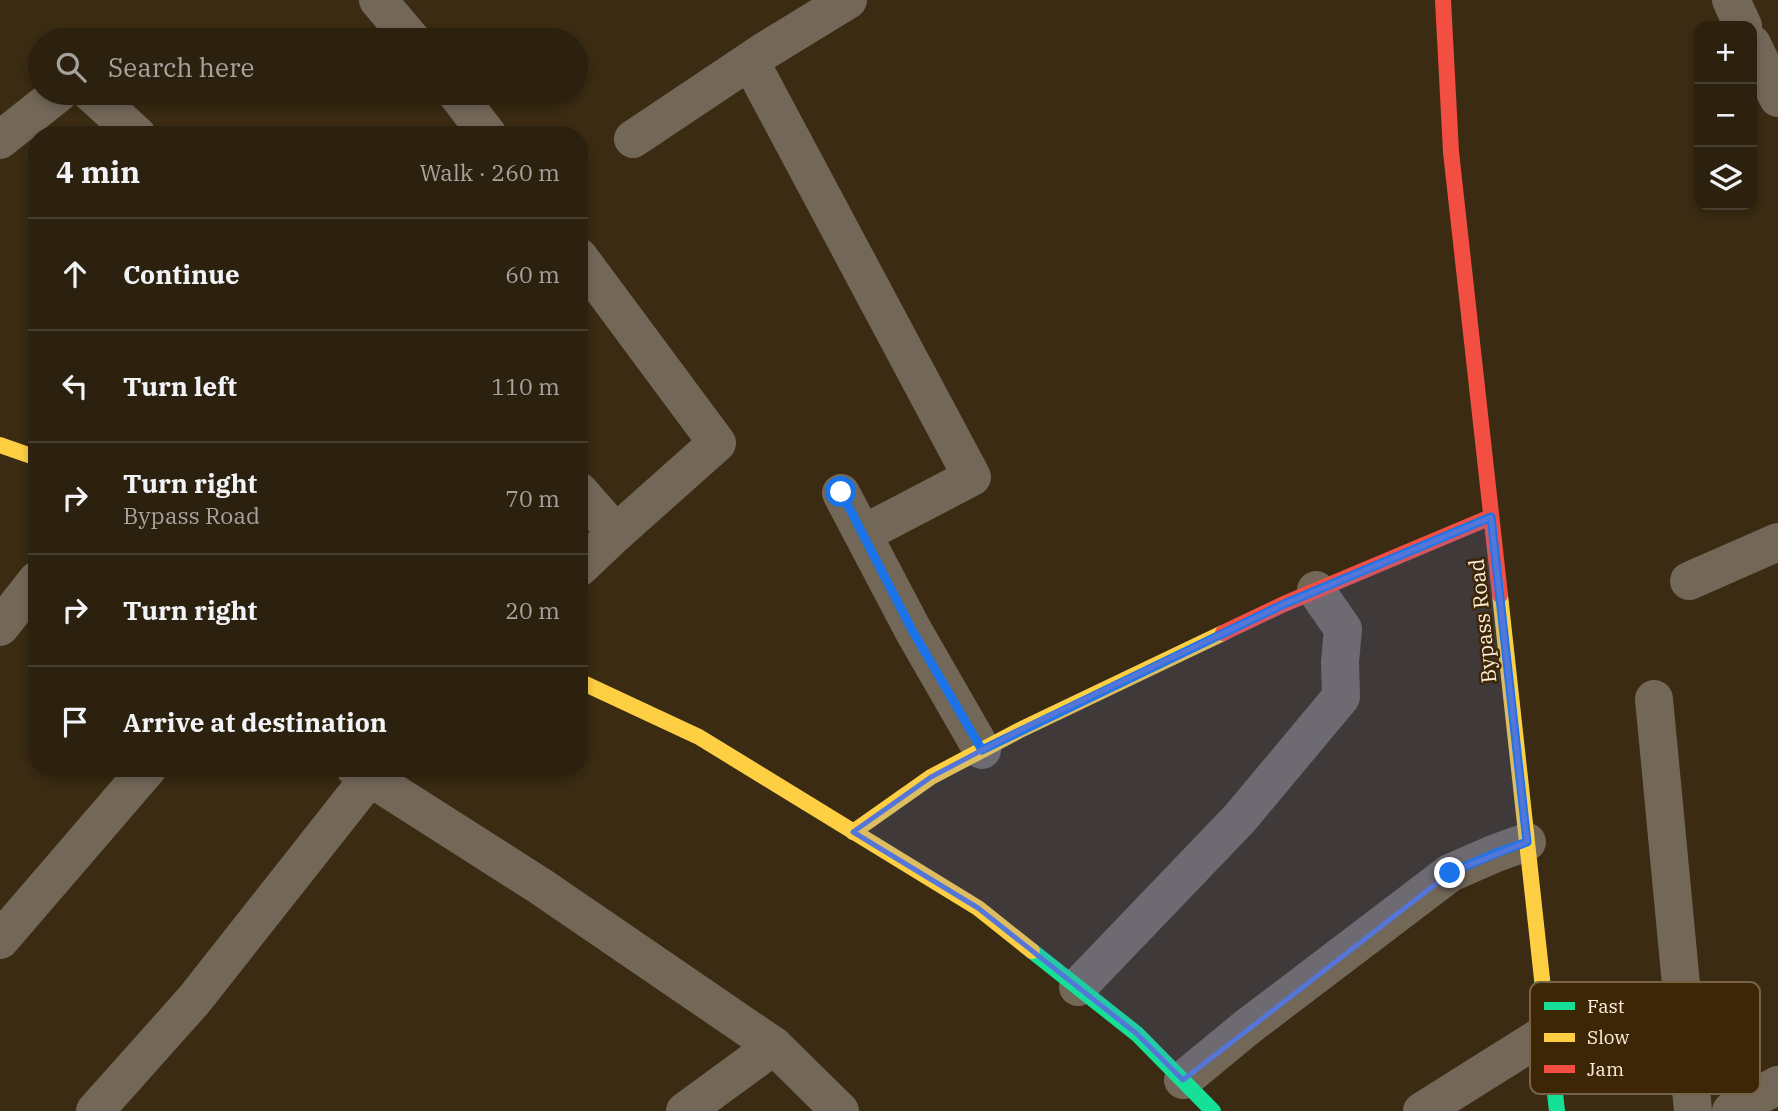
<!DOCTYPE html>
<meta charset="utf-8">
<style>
:root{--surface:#2c200e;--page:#342817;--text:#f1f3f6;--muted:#a6a39e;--line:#483e2e}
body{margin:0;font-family:"IBM Plex Serif",serif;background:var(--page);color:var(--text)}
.controls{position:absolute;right:21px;top:21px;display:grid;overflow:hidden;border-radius:14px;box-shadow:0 4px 10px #0003}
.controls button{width:63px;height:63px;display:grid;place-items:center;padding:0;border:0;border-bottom:2px solid var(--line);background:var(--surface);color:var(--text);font:35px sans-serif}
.stop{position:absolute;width:21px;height:21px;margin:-16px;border:5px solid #1a73e8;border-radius:50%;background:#fff}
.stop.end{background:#1a73e8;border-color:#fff;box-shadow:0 2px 7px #0008}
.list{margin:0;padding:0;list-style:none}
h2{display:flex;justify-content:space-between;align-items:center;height:91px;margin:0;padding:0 28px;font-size:30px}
h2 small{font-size:23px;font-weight:400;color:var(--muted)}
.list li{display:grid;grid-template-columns:46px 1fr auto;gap:21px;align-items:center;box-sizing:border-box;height:112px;padding:0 28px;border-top:2px solid var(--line)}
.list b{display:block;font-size:26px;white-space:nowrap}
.list p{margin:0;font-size:23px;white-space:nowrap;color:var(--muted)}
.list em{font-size:23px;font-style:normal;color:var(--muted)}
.icon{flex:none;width:38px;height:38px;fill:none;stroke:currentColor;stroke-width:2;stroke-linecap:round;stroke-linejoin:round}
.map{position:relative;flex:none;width:1778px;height:1111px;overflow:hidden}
.search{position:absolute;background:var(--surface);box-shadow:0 4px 10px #0003;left:28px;top:28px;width:560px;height:77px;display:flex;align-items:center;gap:18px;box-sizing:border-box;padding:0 24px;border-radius:38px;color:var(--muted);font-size:26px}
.panel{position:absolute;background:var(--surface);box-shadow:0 4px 10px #0003;left:28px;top:126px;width:560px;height:651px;border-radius:28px}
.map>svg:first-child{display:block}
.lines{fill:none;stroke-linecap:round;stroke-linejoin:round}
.street{stroke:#736758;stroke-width:38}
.fast{stroke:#16e098;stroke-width:16}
.slow{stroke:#ffcf43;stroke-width:16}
.jam{stroke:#f24e42;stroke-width:16}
.route{stroke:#1a73e8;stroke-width:9}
.marked{fill:#5576d9;fill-opacity:0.2;stroke:#5576d9;stroke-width:5;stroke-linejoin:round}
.labels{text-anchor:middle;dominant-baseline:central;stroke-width:5;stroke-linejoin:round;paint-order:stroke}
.street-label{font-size:21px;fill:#fceedc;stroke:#3c2606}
.key{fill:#3c2606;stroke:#766246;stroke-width:2}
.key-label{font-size:19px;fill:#fceedc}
</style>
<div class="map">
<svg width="1778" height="1111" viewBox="0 0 1778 1111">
<rect width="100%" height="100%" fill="#3a2b12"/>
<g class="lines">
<!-- street -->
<g class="street">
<path d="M378,0l34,40"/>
<path d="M1731,0l12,26"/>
<path d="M1752,44l26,54"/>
<path d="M750,61l222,416 -109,57"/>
<path d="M91,93l46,42"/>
<path d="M456,93l32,42"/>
<path d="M633,139l130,-87 85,-52"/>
<path d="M0,140l59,-47"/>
<path d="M579,257l138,186 -101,90"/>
<path d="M579,491l37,42 -37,35"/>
<path d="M841,493l72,137 69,120"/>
<path d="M1689,581l89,-39"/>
<path d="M0,627l37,-47"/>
<path d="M1654,699l39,412"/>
<path d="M355,768l185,118 234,160 66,65"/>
<path d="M0,940l148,-172"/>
<path d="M1078,987l162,-169 101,-121 -1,-35 3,-33 -27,-39"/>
<path d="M1183,1080l63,-52 204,-155 46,-20 31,-11"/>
<path d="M95,1111l99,-111 183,-232"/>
<path d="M685,1111l89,-65"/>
<path d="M1422,1111l126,-79"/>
<path d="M1731,1111l47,-26"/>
</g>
<!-- fast -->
<g class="fast">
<path d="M1032,951l105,83 76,77"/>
<path d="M1542,979l15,132"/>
</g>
<!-- slow -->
<g class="slow">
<path d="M0,445l37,13"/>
<path d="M1500,595l42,384"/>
<path d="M579,681l120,56 279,171 54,43"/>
<path d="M853,832l78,-55 91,-48 201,-96"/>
</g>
<!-- jam -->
<g class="jam">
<path d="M1443,0l8,152 49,443"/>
<path d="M1223,633l61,-29 207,-87"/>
</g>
</g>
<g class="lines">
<!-- route -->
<path class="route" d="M841,492l71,138 70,120 302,-146 207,-87 36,325 -31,11 -46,20"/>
</g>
<!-- marked area -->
<path class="marked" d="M1491,517l36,325 -77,31 -267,207 -46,-46 -159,-126 -125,-76 78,-55 91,-48 262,-125z"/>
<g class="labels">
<!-- street labels -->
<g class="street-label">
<text transform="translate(1482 621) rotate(-96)">Bypass Road</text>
</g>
</g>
<!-- legend -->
<rect x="1530" y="982" width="230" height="112" rx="10" class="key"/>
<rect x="1544" y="1002" width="31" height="8" fill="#16e098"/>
<rect x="1544" y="1033" width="31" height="9" fill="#ffcf43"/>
<rect x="1544" y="1065" width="31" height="8" fill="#f24e42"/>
<g class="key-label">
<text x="1587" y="1013">Fast</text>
<text x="1587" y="1044">Slow</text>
<text x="1587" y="1076">Jam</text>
</g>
</svg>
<div class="controls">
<button>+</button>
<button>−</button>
<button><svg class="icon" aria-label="layers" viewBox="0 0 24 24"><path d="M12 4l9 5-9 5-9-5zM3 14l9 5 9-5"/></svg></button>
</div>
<div class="stop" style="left:841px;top:492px"></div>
<div class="stop end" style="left:1450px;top:873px"></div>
<div class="search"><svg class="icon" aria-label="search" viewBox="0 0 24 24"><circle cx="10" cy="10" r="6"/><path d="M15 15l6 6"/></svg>Search here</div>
<section class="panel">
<h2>4 min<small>Walk · 260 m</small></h2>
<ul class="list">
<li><svg class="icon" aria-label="ahead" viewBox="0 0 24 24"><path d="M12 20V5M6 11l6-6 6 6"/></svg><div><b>Continue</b></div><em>60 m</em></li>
<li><svg class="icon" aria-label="left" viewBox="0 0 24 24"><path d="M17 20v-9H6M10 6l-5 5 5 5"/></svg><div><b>Turn left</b></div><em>110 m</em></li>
<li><svg class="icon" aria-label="right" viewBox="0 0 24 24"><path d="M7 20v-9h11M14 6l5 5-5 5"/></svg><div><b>Turn right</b><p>Bypass Road</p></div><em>70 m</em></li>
<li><svg class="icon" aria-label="right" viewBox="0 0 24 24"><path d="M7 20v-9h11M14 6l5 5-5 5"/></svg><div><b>Turn right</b></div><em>20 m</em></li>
<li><svg class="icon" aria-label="arrive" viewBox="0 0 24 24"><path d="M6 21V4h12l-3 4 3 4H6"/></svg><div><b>Arrive at destination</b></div></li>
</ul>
</section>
</div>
